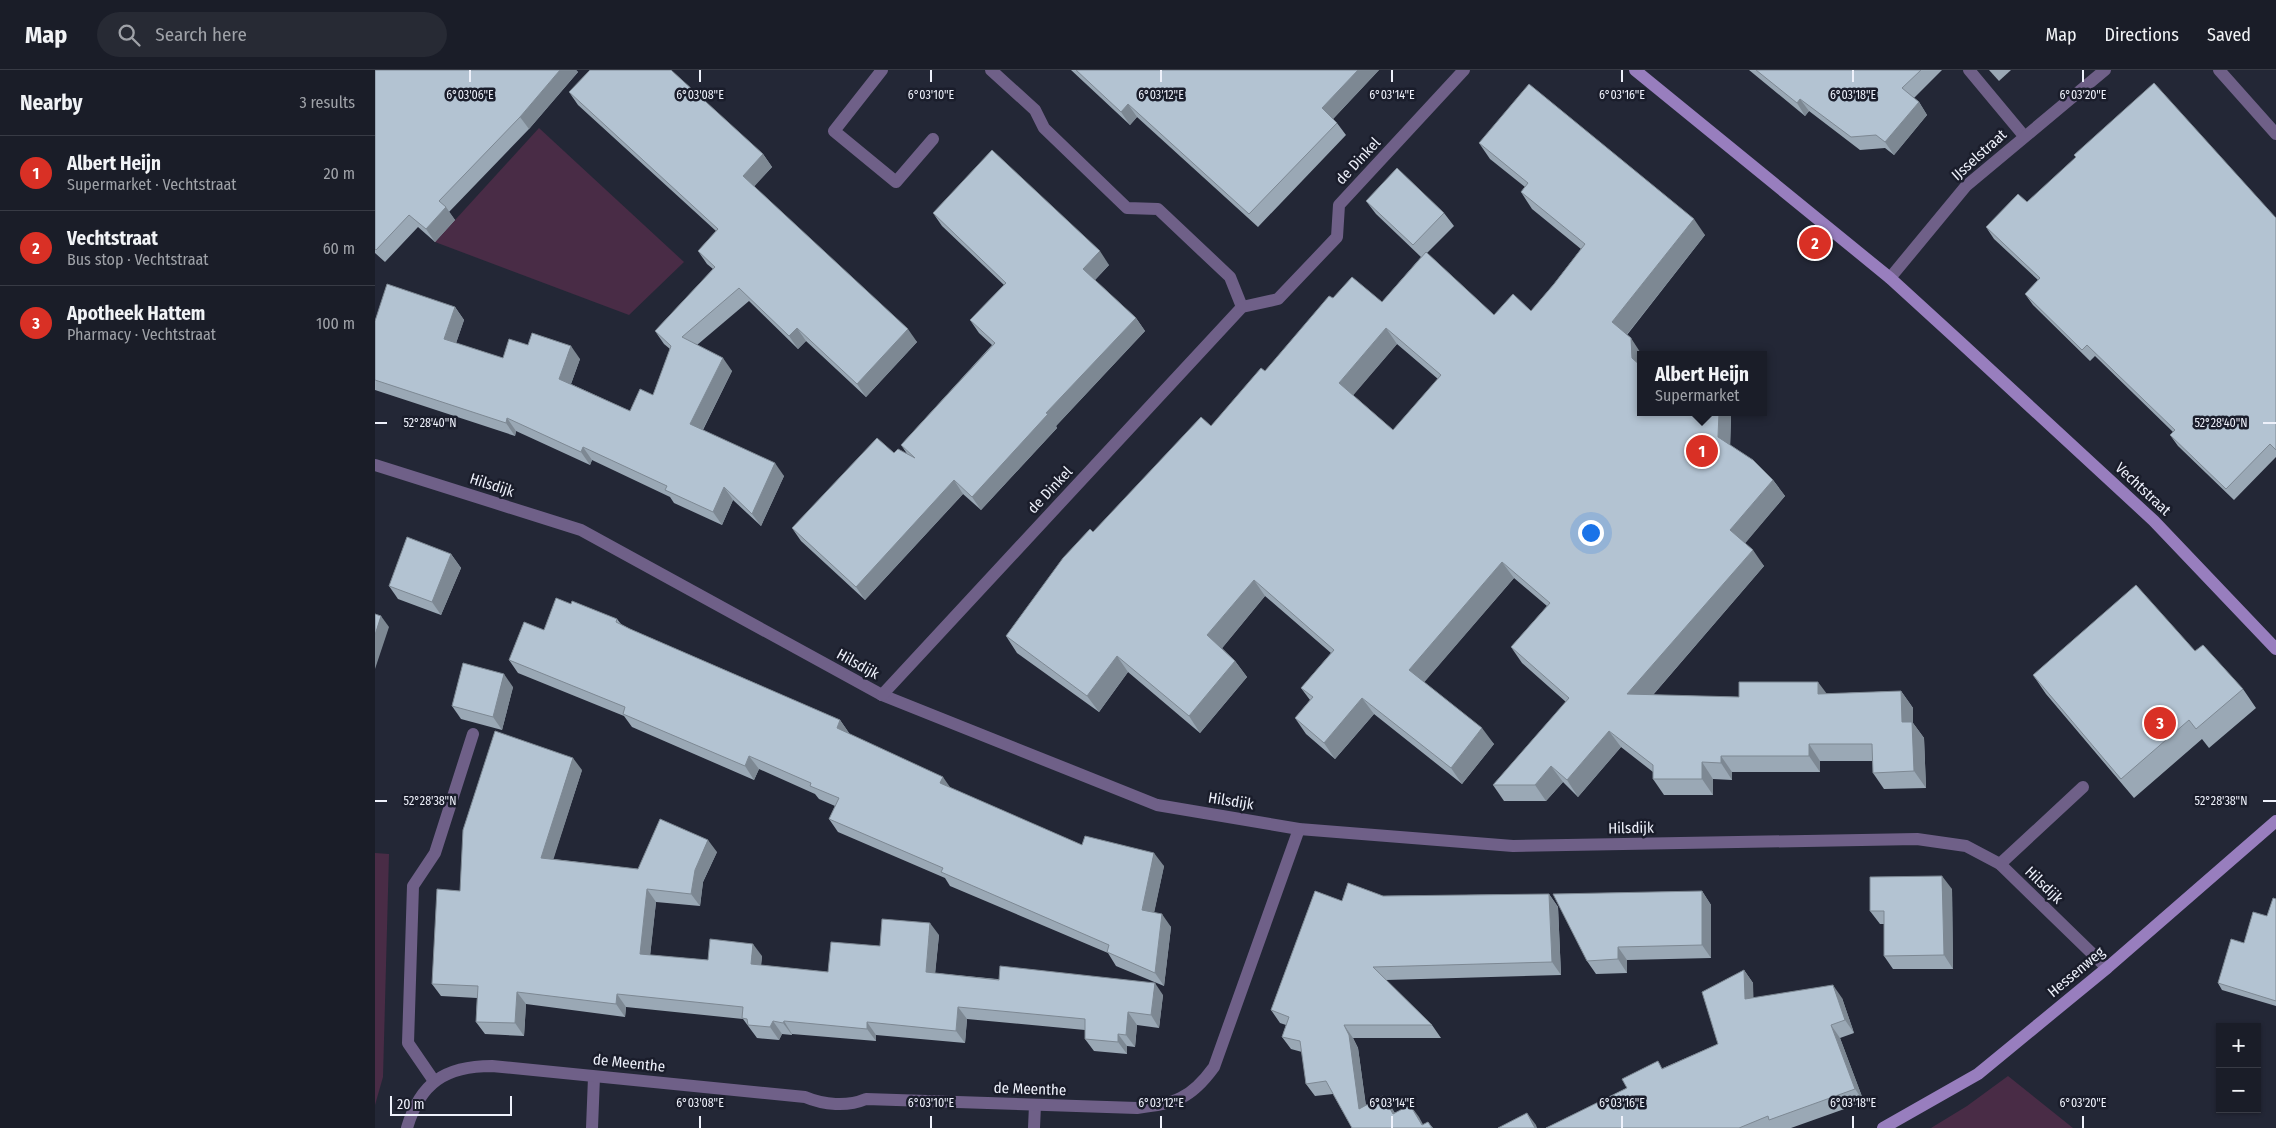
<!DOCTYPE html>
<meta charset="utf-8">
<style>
:root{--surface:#1a1d28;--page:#272a34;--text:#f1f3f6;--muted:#9fa2a8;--line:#383b45;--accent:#d93025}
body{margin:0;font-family:"Fira Sans Condensed",sans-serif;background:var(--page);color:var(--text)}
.controls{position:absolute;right:15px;bottom:15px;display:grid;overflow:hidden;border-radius:0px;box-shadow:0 1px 4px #0004}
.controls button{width:45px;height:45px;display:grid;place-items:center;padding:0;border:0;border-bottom:1px solid var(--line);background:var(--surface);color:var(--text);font:25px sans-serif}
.scale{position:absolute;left:15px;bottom:12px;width:122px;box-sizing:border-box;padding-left:5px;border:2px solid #eef1fb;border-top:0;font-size:14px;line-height:18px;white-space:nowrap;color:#eef1fb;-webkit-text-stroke:4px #1a1d2b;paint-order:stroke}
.you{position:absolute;left:1215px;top:462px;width:18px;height:18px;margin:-12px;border:4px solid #fff;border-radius:50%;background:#1a73e8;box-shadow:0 0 0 8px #1a73e833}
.badge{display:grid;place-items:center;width:32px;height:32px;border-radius:50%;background:var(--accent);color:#fff;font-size:16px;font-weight:700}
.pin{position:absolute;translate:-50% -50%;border:2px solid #fff;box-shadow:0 1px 5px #0006}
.popup{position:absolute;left:1262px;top:281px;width:130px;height:65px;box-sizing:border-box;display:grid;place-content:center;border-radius:0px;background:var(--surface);filter:drop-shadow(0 1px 4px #0005);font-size:16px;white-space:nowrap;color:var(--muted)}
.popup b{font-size:19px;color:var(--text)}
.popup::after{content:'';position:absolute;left:50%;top:100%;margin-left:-10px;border:10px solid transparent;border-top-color:var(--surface)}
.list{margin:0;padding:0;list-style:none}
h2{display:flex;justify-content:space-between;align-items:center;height:65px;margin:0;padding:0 20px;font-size:21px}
h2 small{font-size:16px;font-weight:400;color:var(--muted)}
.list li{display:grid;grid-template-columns:32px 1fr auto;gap:15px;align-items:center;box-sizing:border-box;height:75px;padding:0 20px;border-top:1px solid var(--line)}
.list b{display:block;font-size:19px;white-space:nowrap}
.list p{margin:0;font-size:16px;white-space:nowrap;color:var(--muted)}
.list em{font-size:16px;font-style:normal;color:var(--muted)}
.icon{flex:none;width:28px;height:28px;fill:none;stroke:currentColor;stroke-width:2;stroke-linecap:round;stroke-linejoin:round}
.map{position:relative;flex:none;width:1901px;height:1058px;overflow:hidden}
header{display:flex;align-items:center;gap:30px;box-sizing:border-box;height:70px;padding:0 25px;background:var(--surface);border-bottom:1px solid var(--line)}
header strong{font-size:24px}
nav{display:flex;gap:28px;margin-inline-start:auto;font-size:18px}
.search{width:350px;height:45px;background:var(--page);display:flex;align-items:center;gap:12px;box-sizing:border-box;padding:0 18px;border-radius:28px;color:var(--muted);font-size:19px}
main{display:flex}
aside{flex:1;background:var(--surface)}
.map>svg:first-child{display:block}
.green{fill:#492c46}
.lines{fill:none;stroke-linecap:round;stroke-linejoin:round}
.service{stroke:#6f6088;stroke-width:12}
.minor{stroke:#6f6088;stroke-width:12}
.secondary{stroke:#987ebe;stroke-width:12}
.wall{fill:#9aa8b5;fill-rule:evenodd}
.shaded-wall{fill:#7d8893}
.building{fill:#b3c3d2;stroke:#7d8893;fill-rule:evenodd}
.ticks{fill:none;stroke:#eef1fb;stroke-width:2}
.labels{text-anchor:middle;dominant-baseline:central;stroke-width:5;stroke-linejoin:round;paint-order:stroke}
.street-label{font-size:15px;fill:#eef1fb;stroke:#1a1d2b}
.ticks-label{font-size:12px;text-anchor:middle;fill:#eef1fb;stroke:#1a1d2b;stroke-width:5;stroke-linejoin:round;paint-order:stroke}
</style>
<header>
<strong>Map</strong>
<div class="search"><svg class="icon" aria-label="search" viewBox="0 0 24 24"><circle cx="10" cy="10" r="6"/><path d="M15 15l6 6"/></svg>Search here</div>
<nav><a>Map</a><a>Directions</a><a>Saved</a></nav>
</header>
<main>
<aside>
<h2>Nearby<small>3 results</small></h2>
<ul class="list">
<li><span class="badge">1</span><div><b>Albert Heijn</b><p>Supermarket · Vechtstraat</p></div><em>20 m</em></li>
<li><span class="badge">2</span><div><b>Vechtstraat</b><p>Bus stop · Vechtstraat</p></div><em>60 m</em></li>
<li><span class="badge">3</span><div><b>Apotheek Hattem</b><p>Pharmacy · Vechtstraat</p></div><em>100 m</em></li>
</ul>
</aside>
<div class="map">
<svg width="1901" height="1058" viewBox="0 0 1901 1058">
<rect width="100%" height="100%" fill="#232736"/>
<!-- green -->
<g class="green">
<path d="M164,58l145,134 -55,53 -194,-73z"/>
<path d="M0,783l14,1 -6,223 -8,28z"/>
<path d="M1633,1006l65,52h-142l36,-22z"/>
</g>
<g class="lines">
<!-- service -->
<g class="service">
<path d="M1594,0l55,66"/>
<path d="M1625,794l83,-77"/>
<path d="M217,1058l2,-51"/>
<path d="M659,1058l1,-23"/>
</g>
<!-- minor -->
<g class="minor">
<path d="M507,0l-48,61 62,51 37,-43"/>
<path d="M616,0l44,40 9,18 83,80 31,1 72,68 12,30"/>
<path d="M1844,0l57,64"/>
<path d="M1515,208l76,-92 139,-116"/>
<path d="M0,395l206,65 301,165 275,110 142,24 214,17 404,-7 49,7 34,18 107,104"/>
<path d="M507,625l360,-388 36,-8 59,-62 2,-32 125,-135"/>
<path d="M59,1011l-26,-38 5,-157 22,-33 38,-119"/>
<path d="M32,1058c13,-45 38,-62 85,-62l313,31c19,8 42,10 61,2l271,9c38,-5 53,-8 77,-41l85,-238"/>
</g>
<!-- secondary -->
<g class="secondary">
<path d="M1260,0l255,208 69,63 195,180 122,128"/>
<path d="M1508,1058l95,-54 129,-106 169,-147"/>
</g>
</g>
<!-- wall -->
<g class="wall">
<path d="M0,0h201l2,2 -49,57 -80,83 6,8 -20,22 -17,-15 -33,35 -10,-9z"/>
<path d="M696,0h308l-46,49 4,4 9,12 -88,92 -121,-110 -7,8z"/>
<path d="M1374,0h193l-28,28 5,4 8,13 -33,40 -9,-7 -25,2 -51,-39 -4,5z"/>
<path d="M1614,0h22l-12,11z"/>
<path d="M194,22l194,62 9,13 -18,19 163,156 -51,55 -60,-56 -8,8 -49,-48 -52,44 35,26 -29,59 81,46 -23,50 -28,-26 -11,25 -48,-22 -4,-6 -78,-37 -2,5 -74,-34 -1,5 -140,-46v-69l80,-14 9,13 -8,23 47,15 25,-13 52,14 -9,25 59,27 23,-16 17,-46 -6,-5 -9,-13 58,-62 -6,-5 -9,-13 18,-20 -138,-126z"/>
<path d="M1104,73l226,92 -78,100 14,77h87l3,5 -1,28 43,35 12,16 -40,47 19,23 -111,129 86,2 162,-6 12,17v15l11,15 2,50 -42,1 -11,-16v-12h-53v11h-88v8l-19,-1v16h-49l-11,-16v-7l-32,-25 -43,50 -15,-15 -17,19h-42l-11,-16 73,-83 -44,-39 -11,-16 36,-41 -33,-28 -90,104 70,62 -32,40 -88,-70 -39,45 -29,-25 -11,-16 15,-18 -9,-12 30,-35 -66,-57 -43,52 13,13 12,16 -47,56 -72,-61 -29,40 -82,-59 -11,-17 87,-104 118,-106 54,-55 68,-73 49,4 39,-45 -45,-43 -10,-13 78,12 10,13 -27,27 67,62 37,-4 23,-27 27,-35 -49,-40 -11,-17 4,-5 -35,-28zM1022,274l41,35 -45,51 -40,-35z"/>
<path d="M1652,132l249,16v239l-42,43 -56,-54 -8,-11 3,-3 -78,-76 -5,5 -57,-56 -8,-11 13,-14 -44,-41 -8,-12z"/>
<path d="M558,143l176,52 -14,15 41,38 9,13 -89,95 1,2 -76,82 -18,-16 -98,106 -64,-59 -9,-13 102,-75 14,2 -7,-10 91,-100 -13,-12 -9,-13 34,-35 -62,-59z"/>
<path d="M76,484l10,14 -20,47 -43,-16 -9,-13z"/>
<path d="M196,534l46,15 4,5 9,5 210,91 9,13v1l101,54 132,57 82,21 -10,46 17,15 -7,59 -48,-20 -8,-13 -158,-67 -5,-8 -107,-46 -9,-13 6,-13 -16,-7 -4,-5 -56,-25 -5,11 -122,-53 -8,-11 -106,-43 -9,-13 35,-30z"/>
<path d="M1820,581l48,38 13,19 -47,40 -7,-9 -68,59 -88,-104 -13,-19z"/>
<path d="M138,617l-11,43 -41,-11 -9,-13z"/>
<path d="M207,700l-29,89 85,10 79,-17 -14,30 -3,24 -44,-4 -6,53 58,5 54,-4 -1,9 67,7 52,-26 59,-11 -4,38 228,22 -4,33 -22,-3 -2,22 -8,-1v8l-33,-3 -9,-12v-9l-118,-11 -2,24 -89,-8v6l-84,-7v1l-10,-1 -3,6 -22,-2 -14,-19 -117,-12 -1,10 -99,-13 -2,32 -39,-2 -9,-12 1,-24 -36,-2 -9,-12 28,-93z"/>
<path d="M973,813l35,13 166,-2 9,13 3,68 -175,5 46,45 9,13h-88l5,10 8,58 17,-10 12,17 15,-8 13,20 5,-3 5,6h-81l-19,-34 -18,2 -9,-12 -4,-32 -11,-3 -9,-12 4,-12 -6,-2 -9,-13 44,-119 27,10z"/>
<path d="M1577,819l1,80h-60l-9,-13v-32h-4l-10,-13z"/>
<path d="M1327,821l9,14v53l-84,2v13l-31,1 -9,-13z"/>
<path d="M1901,829v107l-54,-16 -4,-7 26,-40 23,-27z"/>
<path d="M1369,900l9,13v15h89l12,35 -14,5 24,64 -73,26h-245l81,-40 36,-20 55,-24z"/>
</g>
<!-- shaded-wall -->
<g class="shaded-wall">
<path d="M185,0h16l2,2 -49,57 -9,-12z"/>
<path d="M983,0h21l-48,51 -9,-13z"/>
<path d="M1425,29l9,12 -4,5 -8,-13z"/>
<path d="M1544,32l8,13 -33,40 -9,-13z"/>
<path d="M753,34l9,13 -7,8 -9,-13z"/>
<path d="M388,84l9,13 -20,22 -9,-13z"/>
<path d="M71,137l9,13 -20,22 -9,-13z"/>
<path d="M1319,149l11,16 -81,103 -12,-16z"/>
<path d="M725,181l9,14 -16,17 -10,-13z"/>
<path d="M80,237l9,13 -11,32 -9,-13z"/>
<path d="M761,248l9,13 -89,95 1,2 -76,82 -9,-13 74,-84z"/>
<path d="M422,258l9,13 -8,8 -9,-13z"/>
<path d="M1011,258l11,16 -47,55 -11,-16z"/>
<path d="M533,259l9,13 -51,55 -9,-13z"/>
<path d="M1256,268l11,17h-1v16l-9,-13z"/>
<path d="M196,276l9,13 -12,33 -9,-13z"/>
<path d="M348,288l9,13 -33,66 -9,-13z"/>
<path d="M1344,342h9l3,5 -1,37 -12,-17z"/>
<path d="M132,348l9,13 -1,5 -9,-13z"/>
<path d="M208,377l9,13 -2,5 -9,-13z"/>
<path d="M400,393l9,13 -23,50 -9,-12z"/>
<path d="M579,410l9,14 -98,106 -9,-13z"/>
<path d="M1398,410l12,16 -43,51 -12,-17z"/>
<path d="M349,417l9,13 -11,25 -9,-13z"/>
<path d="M1378,480l11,16 -125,145 -12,-17z"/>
<path d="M76,484l10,14 -20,47 -9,-13z"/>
<path d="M1127,492l12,16 -93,108 -12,-16z"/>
<path d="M879,510l11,16 -46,56 -12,-17z"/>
<path d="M6,546l8,11 -14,42v-34z"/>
<path d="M742,586l11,16 -29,40 -12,-16z"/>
<path d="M860,591l12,16 -47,56 -11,-17z"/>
<path d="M129,604l9,13 -11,43 -9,-13z"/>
<path d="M1443,612l12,16 -12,-4z"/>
<path d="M1526,621l12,17v15l11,15 2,50 -12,-17 -12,-49z"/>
<path d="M987,628l12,16 -39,45 -11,-16z"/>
<path d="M465,650l9,13 -3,8 -9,-13z"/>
<path d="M1107,658l12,16 -32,40 -11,-16z"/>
<path d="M1234,661l12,16 -43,50 -11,-17z"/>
<path d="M1434,674l11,17v11l-11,-16z"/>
<path d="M374,686l10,13 -5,11 -9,-14z"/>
<path d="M1346,686l11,16v8l-11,-17z"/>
<path d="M198,688l9,12 -32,100 -9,-12z"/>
<path d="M1327,692l11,17v16l-11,-16z"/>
<path d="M1176,696l12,16 -17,19 -11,-16z"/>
<path d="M568,707l9,13 -12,-7z"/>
<path d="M333,770l9,12 -14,30 -3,24 -9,-12 4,-24z"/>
<path d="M779,783l10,13 -12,57 -10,-13z"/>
<path d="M1567,806l10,13 1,80 -9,-14z"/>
<path d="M272,819l9,13 -7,64 -9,-12z"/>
<path d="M1327,821l9,14v53l-9,-13z"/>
<path d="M1174,824l9,13 3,68 -9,-13z"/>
<path d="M787,844l9,13 -7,59 -9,-13z"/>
<path d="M555,853l9,12 -5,50 -8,-13z"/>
<path d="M378,874l9,12 -2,20 -9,-12z"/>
<path d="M1243,877l9,13v13l-9,-14z"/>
<path d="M1369,900l9,13 1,29 -9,-13z"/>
<path d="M780,913l8,12 -4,33 -8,-13z"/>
<path d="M1458,915l9,13 12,35 -9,-13z"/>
<path d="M142,922l9,12 -2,32 -9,-13z"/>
<path d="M242,924l9,13 -1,10 -9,-13z"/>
<path d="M583,937l9,12 -2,24 -9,-12z"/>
<path d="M753,942l9,13 -2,22 -9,-12z"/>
<path d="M398,951l9,13 -3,6 -9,-13z"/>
<path d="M409,951l8,13v1l-9,-12z"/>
<path d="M492,952l9,13v6l-9,-12z"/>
<path d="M969,955l9,13 5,10 10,74 -9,-13z"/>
<path d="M1456,955l9,13 24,64 -9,-13z"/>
<path d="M743,964l9,12v8l-9,-12z"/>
<path d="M1008,1026l9,12 10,19 -9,-13z"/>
<path d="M1035,1035l9,12 6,11h-1z"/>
<path d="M1152,1043l9,12 1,3h-2z"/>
</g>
<!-- building -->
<g class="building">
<path d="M0,0h185l-40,47 -81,84 7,6 -20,22 -17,-14 -33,35 -1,-1z"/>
<path d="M215,0h81l92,84 -20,22 165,153 -51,55 -60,-56 -8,8 -50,-48 -57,49 41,21 -33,66 85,39 -23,51 -28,-27 -11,25 -48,-22 2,-4 -84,-39 -2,5 -74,-34 -1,5 -131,-43v-59l12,-37 68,23 -11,32 59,19 6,-19 19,6 4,-12 39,13 -12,33 71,32 10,-22 13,6 18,-49 -16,-15 60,-64 -17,-16 20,-22 -149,-137z"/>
<path d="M701,0h282l-36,38 15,15 -88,91 -121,-110 -7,8z"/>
<path d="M1381,0h165l-19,18 17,14 -34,40 -9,-7 -25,2 -51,-38 -3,4z"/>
<path d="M1779,13l122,135v232l-6,-6 -44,45 -56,-54 5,-5 -88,-85 -5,5 -57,-56 15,-16 -54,-51 32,-33 9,8 49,-45 -2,-2z"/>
<path d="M1154,14l165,135 -82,103 19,16 1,20 9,8v46h78l-1,25 35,23 20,20 -43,50 23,20 -126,144 112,3v-15h79v12l83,-3 1,31h10l2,49 -41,2 -1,-29h-63v12h-88v7l-19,-1v17h-49v-14l-44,-34 -42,49 -16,-14 -16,19h-42l76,-87 -58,-51 39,-44 -48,-41 -93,108 73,58 -31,40 -89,-70 -38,45 -29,-25 18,-21 -12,-9 33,-38 -80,-70 -47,55 28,26 -46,55 -72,-60 -30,40 -81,-60 57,-78 27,-29 3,3 108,-115 10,9 50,-58 4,3 64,-75 4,2 19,-21 30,25 44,-50 68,63 19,-21 18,17 23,-27 31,-40 -64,-52 7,-9 -49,-40zM1011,258l55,47 -48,55 -54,-47z"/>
<path d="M617,80l108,101 -17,18 53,49 -90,95 2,1 -76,83 -18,-17 -98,107 -64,-59 85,-90 17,15 4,-4 17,9 -14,-13 94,-102 -25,-23 36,-37 -73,-70z"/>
<path d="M1022,98l47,45 -31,32 -47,-44z"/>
<path d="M32,467l44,17 -19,48 -43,-16z"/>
<path d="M1761,515l59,66 8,-6 40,44 -47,40 -7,-9 -68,59 -88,-104z"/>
<path d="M181,528l15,6 1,-3 45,18 -1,3 14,7 210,91 -3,8 106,49 -3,6 142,62 3,-9 69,17 -12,57 20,4 -7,59 -48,-21 2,-7 -168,-73 2,-4 -114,-49 10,-21 -29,-12 1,-3 -62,-27 -4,10 -122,-52 2,-7 -116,-47 15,-38 20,8z"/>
<path d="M0,544l6,2 -6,19z"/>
<path d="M88,593l41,11 -11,43 -41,-11z"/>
<path d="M120,661l78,27 -32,100 97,11 22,-50 48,21 -13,30 -4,24 -44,-5 -7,65 68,6 2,-21 43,5 -2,20 77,8 3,-30 49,4 2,-27 48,4 -4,49 73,8 1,-14 155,17 -4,32 -23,-3 -2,23 -8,-1v8l-33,-3v-20l-127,-12 -2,24 -89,-9v7l-83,-8 -1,2 -10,-2 -3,6 -22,-2 -1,-6 -5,-1 1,-11 -126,-13 -1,10 -99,-12 -2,31 -39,-1 2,-36 -46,-2 5,-95 23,2 3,-61z"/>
<path d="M1567,806l2,79 -60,1v-45h-14v-34z"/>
<path d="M973,813l35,13 166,-2 3,68 -179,5 59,58h-88l5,10 10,74 24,-13 10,18 17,-9 12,20 6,-3 4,6h-80l-26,-47 -20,3 -6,-43 -18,-4 7,-20 -18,-7 44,-119 27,10z"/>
<path d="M1327,821v54l-84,2v12l-31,2 -34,-67z"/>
<path d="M1898,828l3,1v102l-58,-18 13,-44 13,4 9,-31 14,4z"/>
<path d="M1369,900l1,29 88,-14 12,35 -14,5 24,64 -86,31 -1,-4 -29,12h-193l81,-40 -5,-9 36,-18 4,8 56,-25 -16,-52z"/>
<path d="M1152,1043l8,15h-37z"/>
</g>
<!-- ticks -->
<path class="ticks" d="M95,0v12M325,0v12M556,0v12M786,0v12M1017,0v12M1247,0v12M1478,0v12M1708,0v12M0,353h12M1888,353h13M0,731h12M1888,731h13M325,1046v12M556,1046v12M786,1046v12M1017,1046v12M1247,1046v12M1478,1046v12M1708,1046v12"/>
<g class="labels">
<!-- street labels -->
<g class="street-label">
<text transform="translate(1604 85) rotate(-42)">IJsselstraat</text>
<text transform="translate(983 91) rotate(-47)">de Dinkel</text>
<text transform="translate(117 415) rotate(18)">Hilsdijk</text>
<text transform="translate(1768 419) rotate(43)">Vechtstraat</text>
<text transform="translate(675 420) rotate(-47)">de Dinkel</text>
<text transform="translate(483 594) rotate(29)">Hilsdijk</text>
<text transform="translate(856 731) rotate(9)">Hilsdijk</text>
<text transform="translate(1256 758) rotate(-1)">Hilsdijk</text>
<text transform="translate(1669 815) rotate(44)">Hilsdijk</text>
<text transform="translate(1701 902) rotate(-40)">Hessenweg</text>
<text transform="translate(254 993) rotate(6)">de Meenthe</text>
<text transform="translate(655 1019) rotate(2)">de Meenthe</text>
</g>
</g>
<g class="ticks-label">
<text x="95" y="29">6°03'06"E</text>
<text x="325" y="29">6°03'08"E</text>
<text x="556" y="29">6°03'10"E</text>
<text x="786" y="29">6°03'12"E</text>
<text x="1017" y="29">6°03'14"E</text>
<text x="1247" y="29">6°03'16"E</text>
<text x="1478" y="29">6°03'18"E</text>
<text x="1708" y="29">6°03'20"E</text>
<text x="55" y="357">52°28'40"N</text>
<text x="1846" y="357">52°28'40"N</text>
<text x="55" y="735">52°28'38"N</text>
<text x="1846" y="735">52°28'38"N</text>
<text x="325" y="1037">6°03'08"E</text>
<text x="556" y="1037">6°03'10"E</text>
<text x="786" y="1037">6°03'12"E</text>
<text x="1017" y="1037">6°03'14"E</text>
<text x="1247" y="1037">6°03'16"E</text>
<text x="1478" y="1037">6°03'18"E</text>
<text x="1708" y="1037">6°03'20"E</text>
</g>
</svg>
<div class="controls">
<button>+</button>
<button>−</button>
</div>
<div class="scale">20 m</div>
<div class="you"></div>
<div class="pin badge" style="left:1327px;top:381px">1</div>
<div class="popup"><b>Albert Heijn</b>Supermarket</div>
<div class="pin badge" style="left:1440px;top:173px">2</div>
<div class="pin badge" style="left:1785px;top:653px">3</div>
</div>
</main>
